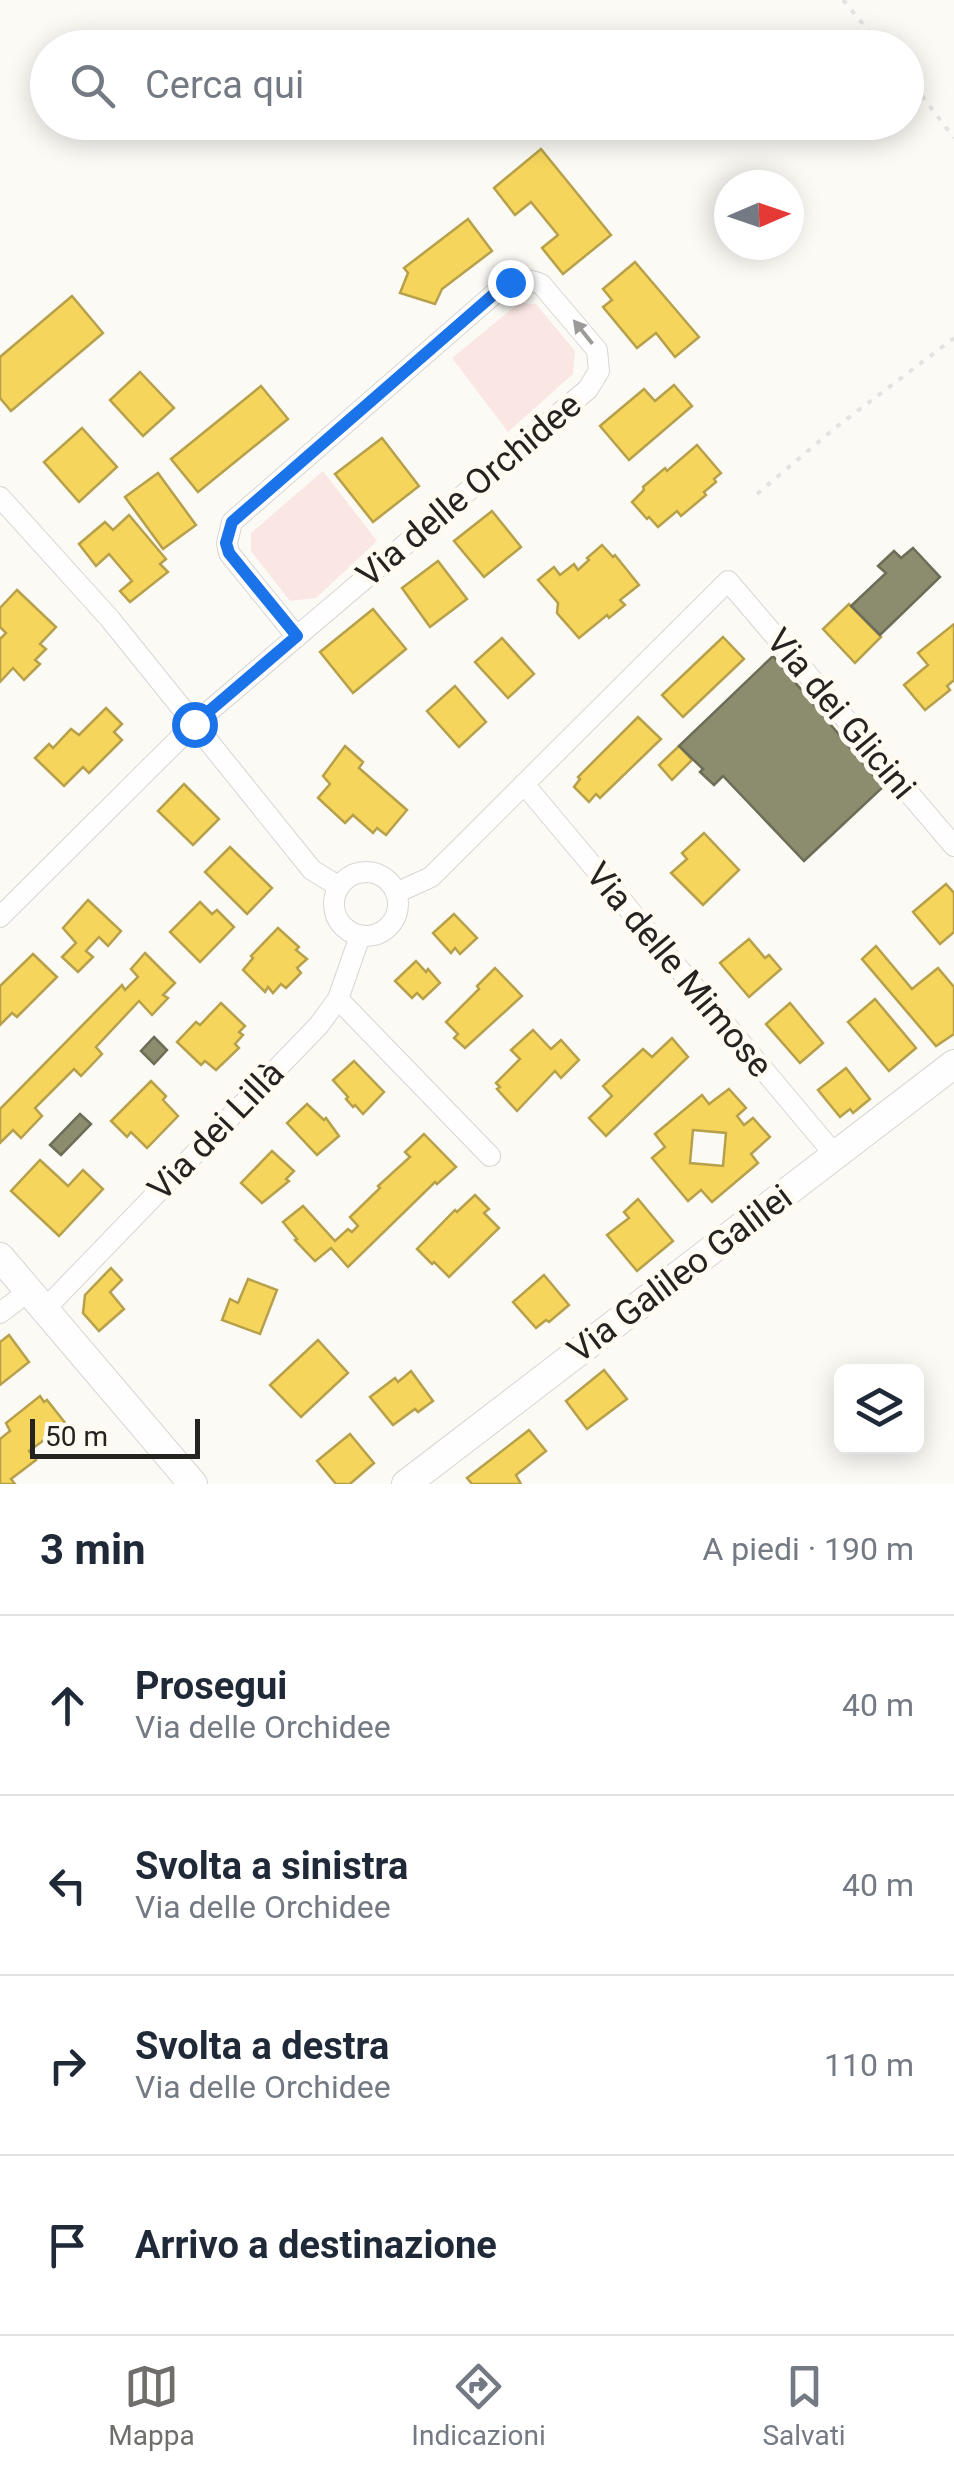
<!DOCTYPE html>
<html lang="it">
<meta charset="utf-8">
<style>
:root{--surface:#fff;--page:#f2f2f3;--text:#1f2937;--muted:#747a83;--line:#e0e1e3;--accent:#706e6b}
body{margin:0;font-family:Roboto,sans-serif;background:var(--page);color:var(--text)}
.controls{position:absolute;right:30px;bottom:30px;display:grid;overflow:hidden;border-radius:15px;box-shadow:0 5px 25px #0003}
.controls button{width:90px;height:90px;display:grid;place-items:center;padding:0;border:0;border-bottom:2px solid var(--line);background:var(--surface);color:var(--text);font:50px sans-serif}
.compass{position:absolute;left:714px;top:170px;width:90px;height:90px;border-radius:50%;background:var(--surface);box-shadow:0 5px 25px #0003;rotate:88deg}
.scale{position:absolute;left:30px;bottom:25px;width:170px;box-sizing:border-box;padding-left:10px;border:5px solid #242320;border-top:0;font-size:28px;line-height:35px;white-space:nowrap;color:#242320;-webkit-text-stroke:8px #fffbf2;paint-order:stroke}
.stop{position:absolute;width:30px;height:30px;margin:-22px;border:8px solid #1a73e8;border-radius:50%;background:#fff}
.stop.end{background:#1a73e8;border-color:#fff;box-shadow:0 2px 10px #0008}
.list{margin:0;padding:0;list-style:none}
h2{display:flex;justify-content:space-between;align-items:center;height:130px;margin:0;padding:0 40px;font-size:42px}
h2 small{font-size:32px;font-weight:400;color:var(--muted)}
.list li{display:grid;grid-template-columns:65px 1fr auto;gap:30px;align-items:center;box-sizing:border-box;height:180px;padding:0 40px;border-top:2px solid var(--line)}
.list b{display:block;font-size:38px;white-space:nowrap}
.list p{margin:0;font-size:32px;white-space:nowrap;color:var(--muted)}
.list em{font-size:32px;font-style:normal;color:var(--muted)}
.icon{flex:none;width:55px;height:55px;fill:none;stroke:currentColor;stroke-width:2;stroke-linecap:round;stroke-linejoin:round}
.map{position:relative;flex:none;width:954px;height:1484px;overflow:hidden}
.search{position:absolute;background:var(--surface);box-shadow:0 5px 25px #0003;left:30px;right:30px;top:30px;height:110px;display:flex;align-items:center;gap:25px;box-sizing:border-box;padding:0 35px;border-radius:55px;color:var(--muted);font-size:38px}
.sheet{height:850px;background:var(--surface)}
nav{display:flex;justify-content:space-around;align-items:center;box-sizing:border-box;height:140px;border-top:2px solid var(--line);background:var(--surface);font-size:28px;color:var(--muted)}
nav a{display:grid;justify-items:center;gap:5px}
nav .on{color:var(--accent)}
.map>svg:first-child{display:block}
.green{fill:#fae7e3}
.homes{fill:#f6d55c;stroke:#b7a04a;stroke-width:2.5;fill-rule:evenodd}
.industry{fill:#8c8c6e;stroke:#6d6c57;stroke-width:2.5}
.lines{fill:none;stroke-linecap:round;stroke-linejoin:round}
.street-casing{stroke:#d8d6d2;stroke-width:22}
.secondary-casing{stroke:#d8d6d2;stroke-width:30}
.path{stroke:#e4e3e1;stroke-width:4;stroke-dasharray:5 8;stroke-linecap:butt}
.street{stroke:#fffefe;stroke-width:20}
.secondary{stroke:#fffefe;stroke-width:28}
.oneway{fill:#9c9b9a}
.route{stroke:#1a73e8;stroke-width:12}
.labels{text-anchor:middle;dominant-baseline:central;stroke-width:10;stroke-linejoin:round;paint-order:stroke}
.street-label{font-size:35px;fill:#242320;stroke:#fffbf2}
</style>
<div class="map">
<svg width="954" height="1484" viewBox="0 0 954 1484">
<rect width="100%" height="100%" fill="#fcfaf5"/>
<!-- green -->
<g class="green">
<path d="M519,303l17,1 39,47 -2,23 -65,58 -56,-74z"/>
<path d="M323,471l54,70 -61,57 -26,3 -39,-50v-18z"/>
</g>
<!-- homes -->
<g class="homes">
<path d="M541,149l70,86 -48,39 -21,-26 16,-13 -27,-33 -16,13 -21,-27z"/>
<path d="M468,219l24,32 -50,38 -7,15 -35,-11 8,-20 -4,-5z"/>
<path d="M635,262l64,75 -24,20 -19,-24 -19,15 -34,-41 9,-7 -9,-11z"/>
<path d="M72,296l31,37 -92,78 -11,-13v-41z"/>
<path d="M140,372l34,36 -31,28 -33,-36z"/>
<path d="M674,385l18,21 -63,54 -29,-34 44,-37 11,12z"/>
<path d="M261,386l27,33 -90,73 -27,-33z"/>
<path d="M82,428l35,39 -38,35 -35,-40z"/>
<path d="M382,438l37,48 -46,36 -38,-48z"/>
<path d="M697,445l24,28 -7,6 2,3 -12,10 2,3 -25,21 -4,-5 -19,16 -9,-10 -2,2 -15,-17 12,-12 -1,-3 22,-19 2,3z"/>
<path d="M158,473l38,52 -33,24 -38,-52z"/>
<path d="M492,511l29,36 -37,30 -30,-36z"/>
<path d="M129,515l37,44 -6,5 8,8 -38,30 -10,-11 12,-10 -23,-27 -13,12 -17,-22 26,-22 8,8z"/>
<path d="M602,545l11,12 2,-2 24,30 -19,15 5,5 -16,13 -2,-3 -28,23 -22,-25 1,-10 -20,-23 16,-13 6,8 14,-11 4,6 11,-10 -2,-2z"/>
<path d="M438,561l29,38 -37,28 -28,-39z"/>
<path d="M17,590l39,37 -16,17 6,5 -11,11 5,4 -16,16 -11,-12 -13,14v-43l6,-6 -6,-6v-19z"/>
<path d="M849,604l32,33 -26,26 -32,-34z"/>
<path d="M373,609l33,40 -53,44 -33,-41z"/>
<path d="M954,624v56l-7,6 3,4 -25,20 -21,-25 24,-20 -10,-12z"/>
<path d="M723,637l21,22 -61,58 -21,-22z"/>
<path d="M502,638l32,36 -26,24 -33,-36z"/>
<path d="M455,686l31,36 -27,25 -32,-36z"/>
<path d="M106,708l16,16 -8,8 8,8 -33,33 -6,-6 -19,19 -29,-28 14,-14 4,4 18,-19 8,6z"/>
<path d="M638,717l23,22 -61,59 -4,-4 -7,8 -15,-15 6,-8 -2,-2z"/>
<path d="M345,746l18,16 -4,6 48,42 -21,25 -9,-7 -4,5 -20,-18 -8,8 -27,-25 12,-14 -7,-8z"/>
<path d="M679,746l13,14 -20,20 -13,-15z"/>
<path d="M184,784l35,35 -26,26 -35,-34z"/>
<path d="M704,833l35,37 -36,35 -32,-32 16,-14 -5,-6z"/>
<path d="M230,847l42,41 -25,26 -42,-42z"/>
<path d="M946,884l8,9v39l-14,12 -27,-32z"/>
<path d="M88,900l33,31 -13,15 -9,-9 -13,14 7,6 -15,15 -16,-15 14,-14 -13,-15z"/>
<path d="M200,902l12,12 5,-4 17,17 -34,35 -30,-30z"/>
<path d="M454,914l23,24 -17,16 -5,-6 -4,5 -18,-20z"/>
<path d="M278,928l21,19 -3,3 11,9 -10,9 4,5 -15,15 -5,-4 -8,9 -5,-6 -3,5 -22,-22 10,-12 -2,-2z"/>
<path d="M749,939l16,19 4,-3 12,14 -32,28 -29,-34z"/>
<path d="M876,946l36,43 26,-21 16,19v47l-18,12 -74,-87z"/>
<path d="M145,953l30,30 -12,12 5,3 -16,17 -13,-14 -43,46 6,7 -21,22 -7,-7 -39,39 7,8 -21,22 -8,-8 -13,13v-34l122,-124 3,5 13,-13 -7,-8z"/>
<path d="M33,954l24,23 -40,40 -5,-4 -12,12v-39z"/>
<path d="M416,961l10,11 2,-3 12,14 -17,16 -6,-6 -5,5 -17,-17z"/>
<path d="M495,968l27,28 -57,52 -11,-10 4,-4 -12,-12 33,-33 -2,-3z"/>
<path d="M875,999l41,49 -27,23 -41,-49z"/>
<path d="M221,1003l24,23 -6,6 4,3 -8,9 4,4 -23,22 -11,-9 -4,4 -24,-23 19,-20 4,3z"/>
<path d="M790,1003l33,40 -23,20 -34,-39z"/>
<path d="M533,1030l18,19 10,-9 18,20 -18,18 -6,-7 -38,40 -20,-22 3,-2 -4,-4 24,-24 -9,-9z"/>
<path d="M672,1038l16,19 -82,79 -17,-18 23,-22 -9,-10 40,-37 9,8z"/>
<path d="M354,1061l30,31 -21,22 -8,-9 -2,2 -7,-8 2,-2 -15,-17z"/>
<path d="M846,1068l24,31 -17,14 -3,-4 -10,8 -22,-27z"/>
<path d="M151,1081l15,15 -3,4 15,16 -31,32 -16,-16 -4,5 -16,-16z"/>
<path d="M729,1089l17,19 -9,8 7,9 9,-7 17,19 -19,17 7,9 -46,39 -11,-12 -13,11 -36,-43 13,-11 -10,-13 47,-39 7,9zM693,1130l33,3 -3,33 -33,-3z"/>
<path d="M307,1104l17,16 2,-2 13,18 -22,19 -30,-32z"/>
<path d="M424,1134l32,33 -19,17 -2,-2 -87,85 -17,-19 -16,13 -20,-21 2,-1 -14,-17 20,-16 32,35 13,-12 4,3 6,-6 -8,-9 30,-29 -2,-2 32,-29 -5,-5z"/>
<path d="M272,1151l22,20 -8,8 3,2 -27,22 -21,-20z"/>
<path d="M40,1160l28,26 15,-16 20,19 -44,47 -48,-45z"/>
<path d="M475,1195l14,14 -5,4 15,15 -50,49 -15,-15 -2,2 -15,-15 38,-39 2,2z"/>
<path d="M638,1199l35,42 -36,30 -30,-36 22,-17 -5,-6z"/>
<path d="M111,1268l11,12 -12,12 14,17 -25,22 -16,-18 2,-18z"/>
<path d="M544,1275l25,30 -20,17 -3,-2 -10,8 -23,-26z"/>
<path d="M248,1279l29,11 -17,44 -38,-14 8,-21 8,4z"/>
<path d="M9,1335l20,27 -29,23v-43z"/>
<path d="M318,1340l30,33 -47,44 -31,-32z"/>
<path d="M604,1370l23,29 -40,30 -21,-28z"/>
<path d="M411,1371l22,30 -15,11 -3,-3 -22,16 -23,-28 25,-19 3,4z"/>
<path d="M40,1396l4,6 3,-2 19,24 -37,27 7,9 -25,19 4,5h-15v-45l10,-8 -4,-8z"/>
<path d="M529,1430l17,21 -30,24 5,9h-49l-5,-6z"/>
<path d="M350,1434l24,29 -24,21h-14l-19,-23z"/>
</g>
<!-- industry -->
<g class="industry">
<path d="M913,548l27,29 -60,58 -29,-29 35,-33 -8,-7 16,-15 7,7z"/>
<path d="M773,656l110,131 -79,74 -81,-85 -9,9 -14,-13 3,-3 -24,-23z"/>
<path d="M154,1037l13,13 -13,14 -13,-13z"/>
<path d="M80,1114l11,10 -30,31 -11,-10z"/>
</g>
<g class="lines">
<defs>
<g id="street">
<path d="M0,497l110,122 202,251 26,16"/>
<path d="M524,784l311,371"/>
<circle cx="366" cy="904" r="32"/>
<path d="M396,893l35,-16 297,-296 226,265"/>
<path d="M0,917l194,-193 394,-335 11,-18 -2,-21 -56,-66c-15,-6 -26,-5 -40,4l-269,234 -5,21 2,10 68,84"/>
<path d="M338,999l152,157"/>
<path d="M45,1309l274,-284 19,-26 22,-63"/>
<path d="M0,1313l29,-22"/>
</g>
<g id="secondary">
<path d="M0,1257l193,227"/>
<path d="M406,1484l548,-420"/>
</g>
</defs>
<!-- street casing -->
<use href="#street" class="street-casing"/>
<!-- secondary casing -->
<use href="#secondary" class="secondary-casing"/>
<!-- path -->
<g class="path">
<path d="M843,0l40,48"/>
<path d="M906,75l48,63"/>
<path d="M757,494l78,-66 119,-90"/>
</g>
<!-- street -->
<use href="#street" class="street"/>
<!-- secondary -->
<use href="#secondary" class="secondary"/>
</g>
<!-- one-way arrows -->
<defs><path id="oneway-solid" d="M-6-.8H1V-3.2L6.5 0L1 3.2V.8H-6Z" transform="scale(2.5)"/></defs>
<use class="oneway" href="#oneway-solid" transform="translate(583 332) rotate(-129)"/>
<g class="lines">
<!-- route -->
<path class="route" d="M194,724l103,-88 -68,-83 -3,-10 6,-21 269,-234 9,-6"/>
</g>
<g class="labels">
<!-- street labels -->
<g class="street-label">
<text transform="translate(469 490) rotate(-40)">Via delle Orchidee</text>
<text transform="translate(841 714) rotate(50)">Via dei Glicini</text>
<text transform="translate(679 970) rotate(50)">Via delle Mimose</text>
<text transform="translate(216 1131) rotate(-46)">Via dei Lillà</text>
<text transform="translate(680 1274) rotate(-37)">Via Galileo Galilei</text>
</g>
</g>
</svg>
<div class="controls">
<button><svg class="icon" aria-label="layers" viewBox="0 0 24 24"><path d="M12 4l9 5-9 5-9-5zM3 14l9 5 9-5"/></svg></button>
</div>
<svg class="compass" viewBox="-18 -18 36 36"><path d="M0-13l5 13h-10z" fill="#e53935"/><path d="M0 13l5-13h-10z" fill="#747a83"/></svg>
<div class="scale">50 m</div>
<div class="stop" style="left:194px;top:724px"></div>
<div class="stop end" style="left:510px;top:282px"></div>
<div class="search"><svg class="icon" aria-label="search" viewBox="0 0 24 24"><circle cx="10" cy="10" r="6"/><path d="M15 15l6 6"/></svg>Cerca qui</div>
</div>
<section class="sheet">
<h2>3 min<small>A piedi · 190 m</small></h2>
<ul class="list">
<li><svg class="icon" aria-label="ahead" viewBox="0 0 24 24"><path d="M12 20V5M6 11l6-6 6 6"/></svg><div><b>Prosegui</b><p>Via delle Orchidee</p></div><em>40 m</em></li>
<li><svg class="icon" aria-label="left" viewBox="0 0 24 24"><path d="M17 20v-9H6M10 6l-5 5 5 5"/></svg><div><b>Svolta a sinistra</b><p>Via delle Orchidee</p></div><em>40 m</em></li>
<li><svg class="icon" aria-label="right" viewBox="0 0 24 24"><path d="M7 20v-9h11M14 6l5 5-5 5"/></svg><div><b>Svolta a destra</b><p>Via delle Orchidee</p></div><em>110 m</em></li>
<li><svg class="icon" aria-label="arrive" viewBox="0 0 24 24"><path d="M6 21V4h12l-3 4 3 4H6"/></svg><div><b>Arrivo a destinazione</b></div></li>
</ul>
</section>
<nav>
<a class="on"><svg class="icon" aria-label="map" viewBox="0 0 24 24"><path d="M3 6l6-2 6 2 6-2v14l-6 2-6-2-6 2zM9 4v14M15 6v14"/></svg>Mappa</a>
<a><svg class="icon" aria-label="directions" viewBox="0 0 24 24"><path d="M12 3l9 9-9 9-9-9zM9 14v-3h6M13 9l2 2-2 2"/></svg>Indicazioni</a>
<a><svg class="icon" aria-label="saved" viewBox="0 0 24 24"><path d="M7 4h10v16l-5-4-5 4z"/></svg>Salvati</a>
</nav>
